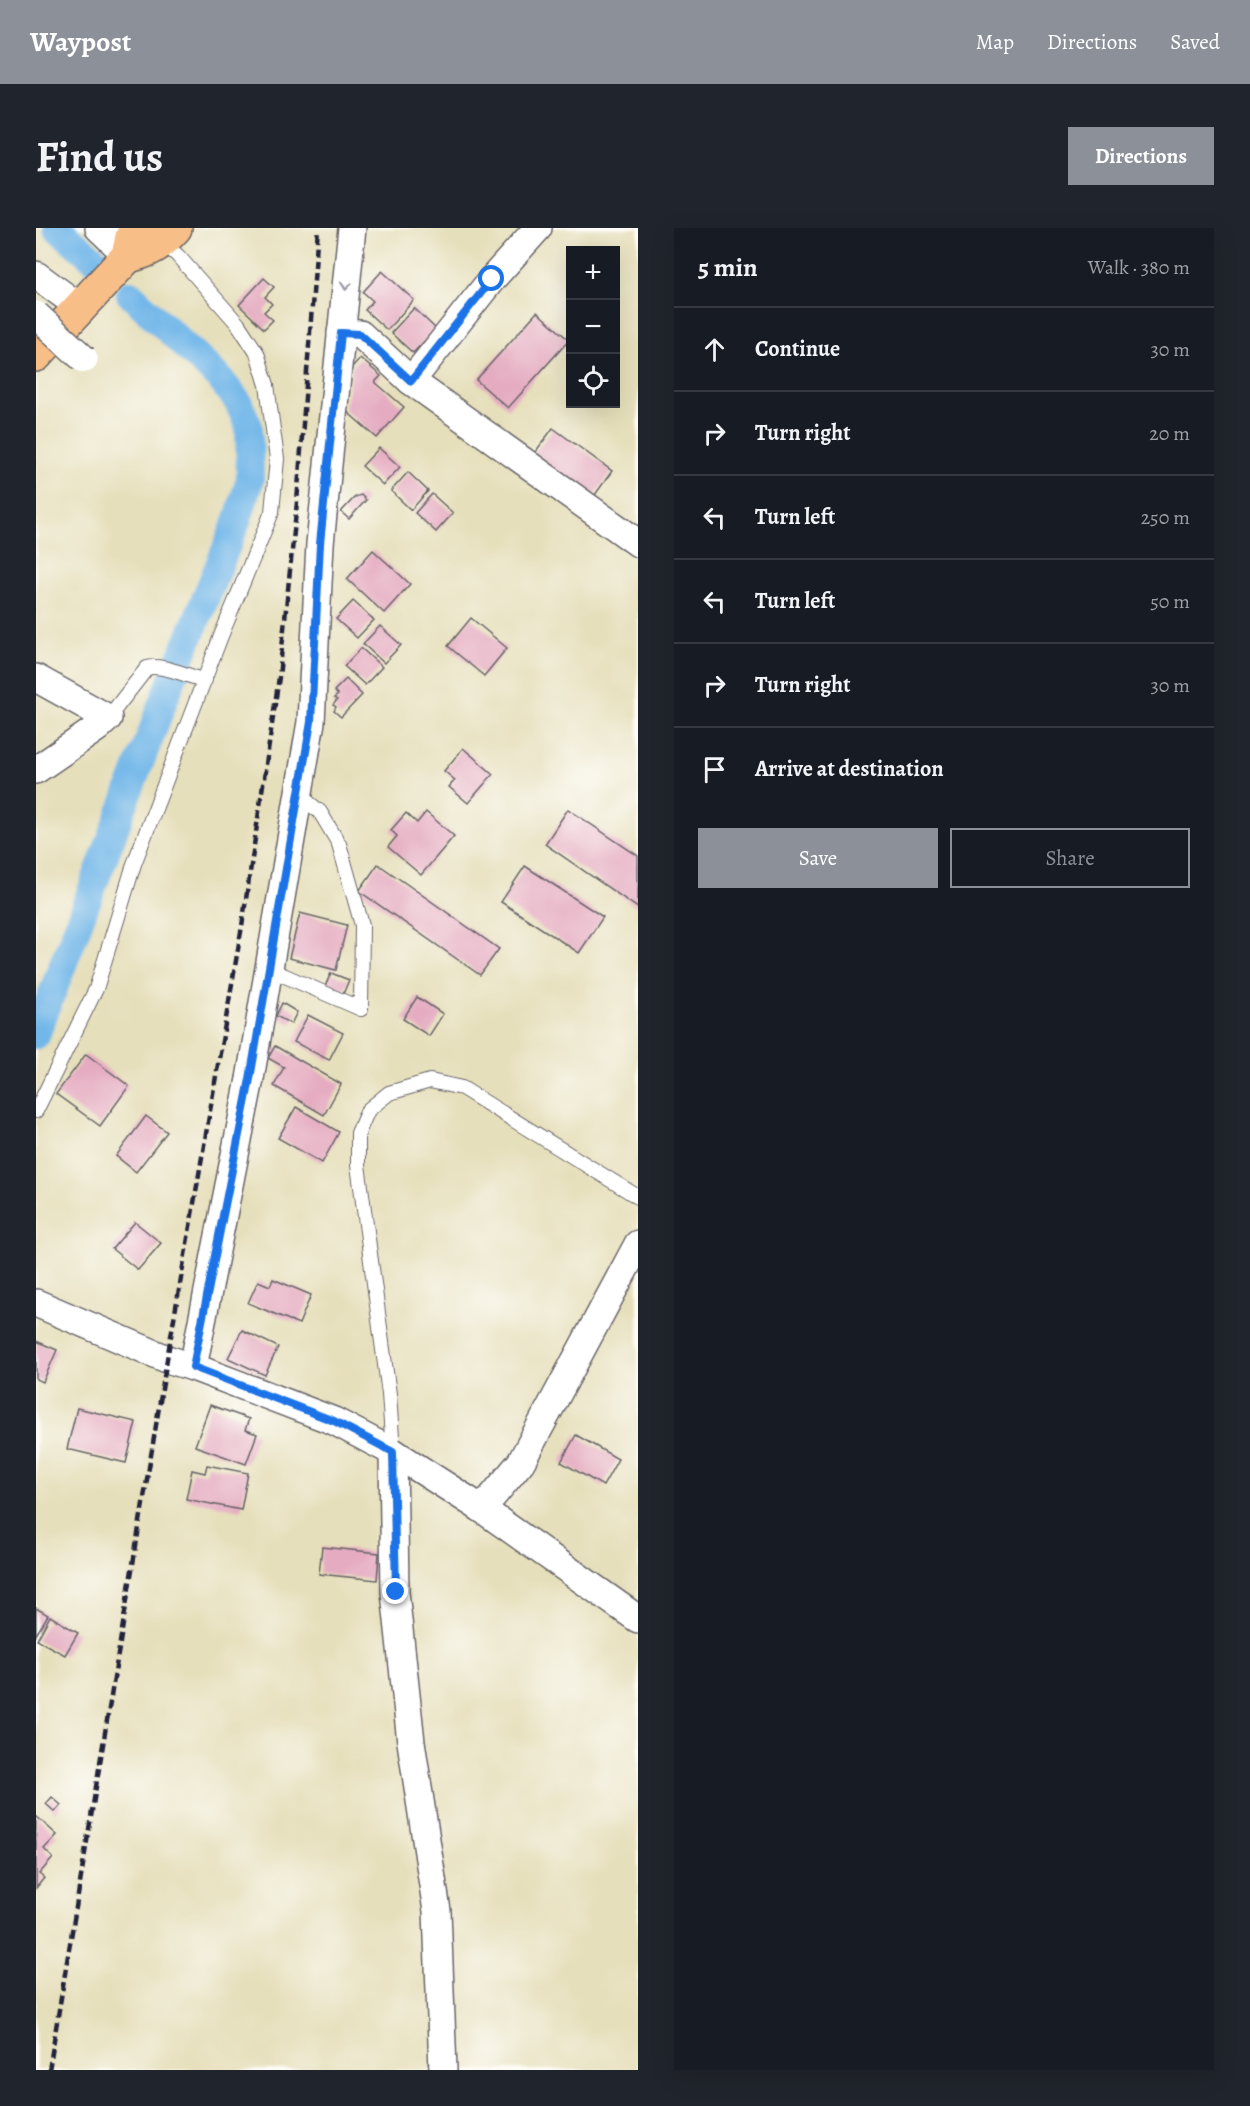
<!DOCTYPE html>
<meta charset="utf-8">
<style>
:root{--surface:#171b24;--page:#20242c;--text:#f1f3f6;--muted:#9ea1a6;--line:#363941;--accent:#8c9099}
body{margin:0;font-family:Alegreya,serif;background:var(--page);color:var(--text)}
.controls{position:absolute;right:18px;top:18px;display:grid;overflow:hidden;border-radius:0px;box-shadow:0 6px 24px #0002}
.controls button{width:54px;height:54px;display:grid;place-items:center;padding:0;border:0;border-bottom:2px solid var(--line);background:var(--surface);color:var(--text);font:30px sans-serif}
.stop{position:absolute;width:18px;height:18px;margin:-14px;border:4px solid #1a73e8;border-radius:50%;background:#fff}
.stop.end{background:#1a73e8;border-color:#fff;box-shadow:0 2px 6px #0008}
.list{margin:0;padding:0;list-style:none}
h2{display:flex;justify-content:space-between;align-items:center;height:78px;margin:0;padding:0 24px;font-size:26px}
h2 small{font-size:20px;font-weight:400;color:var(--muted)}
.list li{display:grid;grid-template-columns:39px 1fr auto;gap:18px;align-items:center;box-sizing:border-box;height:84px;padding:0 24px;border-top:2px solid var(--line)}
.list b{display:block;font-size:22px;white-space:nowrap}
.list em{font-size:20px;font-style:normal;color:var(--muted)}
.actions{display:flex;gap:12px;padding:18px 24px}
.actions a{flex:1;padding:14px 0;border:2px solid var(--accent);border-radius:0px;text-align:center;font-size:21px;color:var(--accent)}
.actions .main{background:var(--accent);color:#fff}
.icon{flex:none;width:33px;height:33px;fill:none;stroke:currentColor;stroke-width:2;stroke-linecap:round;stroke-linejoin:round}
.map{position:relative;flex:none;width:602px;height:1842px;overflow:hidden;border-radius:0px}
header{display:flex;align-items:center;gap:36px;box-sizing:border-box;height:84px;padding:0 30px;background:var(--accent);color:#fff}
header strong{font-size:28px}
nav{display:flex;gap:33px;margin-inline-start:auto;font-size:21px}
.intro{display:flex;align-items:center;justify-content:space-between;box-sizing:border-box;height:144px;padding:0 36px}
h1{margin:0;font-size:42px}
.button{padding:15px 27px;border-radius:0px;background:var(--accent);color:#fff;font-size:21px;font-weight:700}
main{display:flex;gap:36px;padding:0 36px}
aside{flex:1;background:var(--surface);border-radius:0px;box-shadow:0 6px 24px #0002}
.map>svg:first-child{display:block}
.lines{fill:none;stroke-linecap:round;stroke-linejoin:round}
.canal{stroke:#72b7e9;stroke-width:28}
.building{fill:#e5acc1}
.lane-casing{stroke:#676468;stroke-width:16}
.street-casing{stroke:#676468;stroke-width:30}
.highway-casing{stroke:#676468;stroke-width:36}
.lane{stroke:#fff;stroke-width:14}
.street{stroke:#fff;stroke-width:27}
.highway{stroke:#f7be87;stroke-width:33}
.rail{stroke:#22223b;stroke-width:4.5;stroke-dasharray:9 4.5;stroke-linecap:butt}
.street-bridge-casing{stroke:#676468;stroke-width:30;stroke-linecap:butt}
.street-bridge{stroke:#fff;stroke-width:27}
.oneway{stroke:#9c9ca7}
.route{stroke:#1a73e8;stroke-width:8}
</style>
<header>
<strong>Waypost</strong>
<nav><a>Map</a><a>Directions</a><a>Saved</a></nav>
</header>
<div class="intro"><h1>Find us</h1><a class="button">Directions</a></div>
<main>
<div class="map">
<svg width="602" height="1842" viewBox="0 0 602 1842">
<rect width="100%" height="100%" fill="#fdfcf7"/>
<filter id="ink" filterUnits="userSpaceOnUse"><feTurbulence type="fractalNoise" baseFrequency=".0167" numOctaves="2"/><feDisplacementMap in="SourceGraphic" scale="12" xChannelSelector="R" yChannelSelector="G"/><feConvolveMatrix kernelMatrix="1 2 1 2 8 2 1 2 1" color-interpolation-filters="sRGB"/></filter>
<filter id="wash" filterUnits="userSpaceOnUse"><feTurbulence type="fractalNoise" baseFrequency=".008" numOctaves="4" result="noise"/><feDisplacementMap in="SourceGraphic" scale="24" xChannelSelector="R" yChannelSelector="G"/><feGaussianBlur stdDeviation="1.35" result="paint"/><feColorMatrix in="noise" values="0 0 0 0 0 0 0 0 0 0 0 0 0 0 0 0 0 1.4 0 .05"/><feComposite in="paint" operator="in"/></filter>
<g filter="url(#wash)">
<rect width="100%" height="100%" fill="#e6dfbb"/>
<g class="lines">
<!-- canal -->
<g class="canal">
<path d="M21,0l44,37"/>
<path d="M0,807l135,-353 67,-163 12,-40 -1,-52 -11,-25 -18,-23 -90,-85"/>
</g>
</g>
<g id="blocks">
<!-- building -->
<g class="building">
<path d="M346,43l32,29 -27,30 -22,-20 8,-9 -10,-9z"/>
<path d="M228,50l10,9 -9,10 7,7 -8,8 9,8 -9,9 -25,-24z"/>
<path d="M378,80l22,21 -23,24 -22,-20z"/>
<path d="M501,84l32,28 -61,68 -32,-28z"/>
<path d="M324,130l21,18 -6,6 29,25 -27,31 -33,-29 8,-42z"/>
<path d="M517,200l59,43 -22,31 -60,-43z"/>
<path d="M343,220l21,19 -17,18 -21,-19z"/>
<path d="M372,244l20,19 -17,19 -20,-19z"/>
<path d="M396,266l21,19 -17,19 -21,-19z"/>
<path d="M325,267l5,5 -17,19 -8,-7 14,-15z"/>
<path d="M337,322l37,34 -26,29 -37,-34z"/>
<path d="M317,373l21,19 -17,18 -21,-19z"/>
<path d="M435,390l36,30 -23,28 -36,-30z"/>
<path d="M344,398l21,19 -17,18 -21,-19z"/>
<path d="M325,420l21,19 -17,18 -21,-19z"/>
<path d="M310,451l16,16 -21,22 -7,-6 2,-4 -3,-2 4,-5 -3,-2 4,-3 -4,-4z"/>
<path d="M427,520l30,26 -25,29 -19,-16 6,-7 -11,-9z"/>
<path d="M532,581l70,47v52l-93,-64z"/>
<path d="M390,584l28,24 -33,39 -33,-28 9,-11 -6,-6 15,-17 11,10z"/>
<path d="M342,636l121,85 -19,26 -121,-84z"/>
<path d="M489,638l78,51 -24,36 -78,-51z"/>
<path d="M264,685l47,12 -11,45 -47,-12z"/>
<path d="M295,745l18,7 -6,14 -18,-8z"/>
<path d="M381,769l26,17 -14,22 -26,-17z"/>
<path d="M246,775l15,9 -6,12 -15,-8z"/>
<path d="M272,787l35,18 -14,27 -35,-18z"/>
<path d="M239,818l66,38 -17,31 -50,-29 10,-19 -16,-9z"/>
<path d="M50,826l43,32 -29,40 -44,-32z"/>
<path d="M260,879l43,25 -17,31 -44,-25z"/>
<path d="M110,888l21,16 -31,40 -20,-16z"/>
<path d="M99,994l26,21 -23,27 -26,-21z"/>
<path d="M237,1051l38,16 -12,29 -51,-21 10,-22 12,5z"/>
<path d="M206,1102l36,17 -13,28 -37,-17z"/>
<path d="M0,1113l21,9 -14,32 -7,-3z"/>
<path d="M174,1177l39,14 -4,11 12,4 -11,30 -51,-18z"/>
<path d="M41,1180l59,14 -10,41 -59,-14z"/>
<path d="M540,1207l42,24 -15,27 -42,-24z"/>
<path d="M171,1237l41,8 -7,37 -55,-11 6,-29 13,3z"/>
<path d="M286,1319l57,6 -2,27 -58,-6z"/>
<path d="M0,1380l12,7 -12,20z"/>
<path d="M14,1388l28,17 -13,22 -28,-15z"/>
<path d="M16,1569l9,8 -6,7 -9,-8z"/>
<path d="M0,1588l21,19 -13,14 9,9 -14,16 5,4 -8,10z"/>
</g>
</g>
</g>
<g filter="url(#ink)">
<use href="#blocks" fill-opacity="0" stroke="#676468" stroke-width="1.5"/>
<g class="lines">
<defs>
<g id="lane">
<path d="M72,490l39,-50c14,-5 42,9 58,12"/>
<path d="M233,741l92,40 1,-84 -23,-81 -19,-32 -22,-18"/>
<path d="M0,883l60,-122 38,-125 87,-228 51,-124 5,-53 -10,-74 -10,-32 -19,-29 -60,-68 -15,-14"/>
<path d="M357,1224l-4,-58 -31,-229v-32l10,-23 21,-17 41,-12 32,7 176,109"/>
</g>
<g id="street">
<path d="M63,0l29,28"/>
<path d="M0,47l45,33"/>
<path d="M305,105l19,1 51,47 227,162"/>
<path d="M375,153l81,-102 46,-51"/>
<path d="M0,450l72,40 -11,10 -61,42"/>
<path d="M0,1075l131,56 26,8 141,54 59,31 89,57 156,110"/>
<path d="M157,1139l57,-288 61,-357 9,-178 32,-316"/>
<path d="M357,1224l2,140 16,150 26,169 6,159"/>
<path d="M446,1281l39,-47 117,-218"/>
</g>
<g id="highway">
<path d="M92,28c21,-4 33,-12 47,-28"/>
<path d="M0,127l92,-99 4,-19 5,-9"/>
</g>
</defs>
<!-- lane casing -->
<use href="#lane" class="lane-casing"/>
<!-- street casing -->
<use href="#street" class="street-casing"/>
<!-- highway casing -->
<use href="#highway" class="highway-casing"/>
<!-- lane -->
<use href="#lane" class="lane"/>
<!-- street -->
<use href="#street" class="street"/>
<!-- highway -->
<use href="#highway" class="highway"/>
<!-- rail -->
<path class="rail" d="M13,1842l118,-711 75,-433 37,-249 18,-175 21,-274"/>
<defs>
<path id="street-bridge" d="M0,87l48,44"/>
</defs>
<!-- street-bridge casing -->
<use href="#street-bridge" class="street-bridge-casing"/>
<!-- street-bridge -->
<use href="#street-bridge" class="street-bridge"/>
</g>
<!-- one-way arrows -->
<defs><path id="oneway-chevron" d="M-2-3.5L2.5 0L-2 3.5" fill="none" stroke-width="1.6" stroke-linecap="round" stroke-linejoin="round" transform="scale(1.5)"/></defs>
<use class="oneway" href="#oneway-chevron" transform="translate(310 58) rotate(96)"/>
</g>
<g class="lines" filter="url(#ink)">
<!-- route -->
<path class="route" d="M360,1364l-3,-140 -59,-31 -141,-54 57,-288 61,-357 9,-178 21,-211 19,1 51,47 81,-102"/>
</g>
</svg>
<div class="controls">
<button>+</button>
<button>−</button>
<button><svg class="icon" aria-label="locate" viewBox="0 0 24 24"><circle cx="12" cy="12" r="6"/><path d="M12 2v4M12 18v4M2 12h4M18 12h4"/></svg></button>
</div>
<div class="stop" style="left:456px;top:51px"></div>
<div class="stop end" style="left:360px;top:1364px"></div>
</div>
<aside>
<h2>5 min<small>Walk · 380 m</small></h2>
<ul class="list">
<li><svg class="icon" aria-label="ahead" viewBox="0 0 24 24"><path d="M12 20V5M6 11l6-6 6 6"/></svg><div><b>Continue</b></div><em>30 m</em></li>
<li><svg class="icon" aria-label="right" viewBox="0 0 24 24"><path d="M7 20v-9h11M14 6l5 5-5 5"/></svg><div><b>Turn right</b></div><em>20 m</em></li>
<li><svg class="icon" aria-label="left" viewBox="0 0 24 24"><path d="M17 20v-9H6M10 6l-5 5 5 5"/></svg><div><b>Turn left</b></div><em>250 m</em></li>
<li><svg class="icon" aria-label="left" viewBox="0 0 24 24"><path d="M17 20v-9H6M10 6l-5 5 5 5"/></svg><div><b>Turn left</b></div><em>50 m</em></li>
<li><svg class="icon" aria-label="right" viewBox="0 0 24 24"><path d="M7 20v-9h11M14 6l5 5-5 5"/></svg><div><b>Turn right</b></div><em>30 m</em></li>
<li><svg class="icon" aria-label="arrive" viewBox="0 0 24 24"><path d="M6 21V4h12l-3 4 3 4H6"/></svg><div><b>Arrive at destination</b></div></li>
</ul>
<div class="actions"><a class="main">Save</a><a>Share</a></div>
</aside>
</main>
